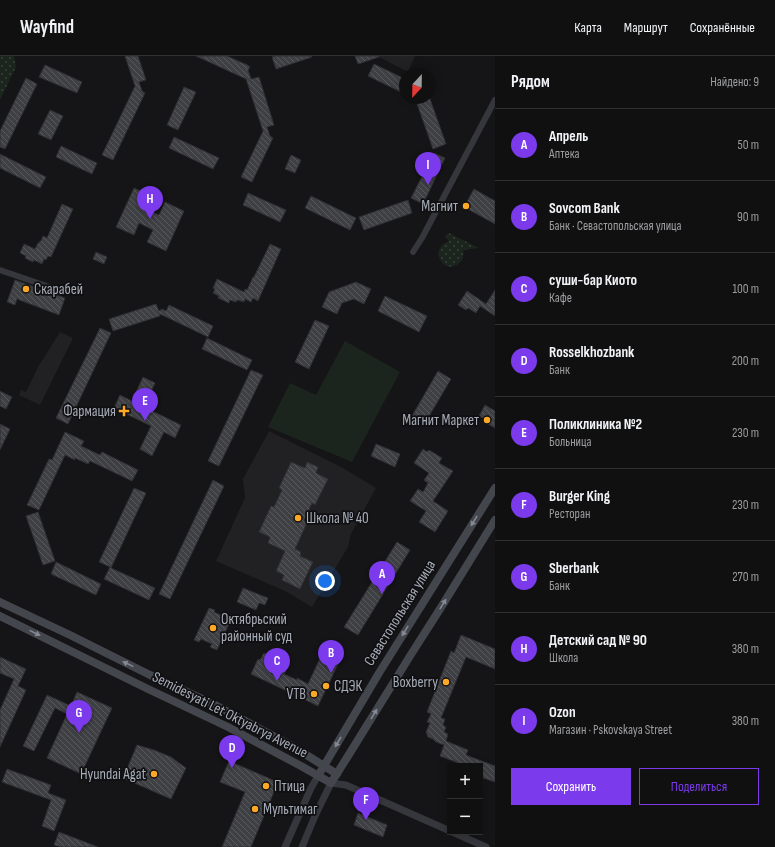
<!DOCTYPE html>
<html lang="ru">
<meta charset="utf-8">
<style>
:root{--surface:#101011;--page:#19191a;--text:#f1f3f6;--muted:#9c9d9f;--line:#303031;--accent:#7c3aed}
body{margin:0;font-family:"Sofia Sans Condensed",sans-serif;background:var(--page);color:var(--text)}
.controls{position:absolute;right:12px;bottom:12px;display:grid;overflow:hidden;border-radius:0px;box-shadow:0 2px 10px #0003}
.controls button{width:36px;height:36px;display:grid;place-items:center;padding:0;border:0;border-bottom:1px solid var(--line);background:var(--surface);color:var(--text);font:20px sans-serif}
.compass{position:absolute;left:399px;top:12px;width:36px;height:36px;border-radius:50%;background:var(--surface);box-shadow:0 2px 10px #0003;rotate:202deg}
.you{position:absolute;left:325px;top:525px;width:14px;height:14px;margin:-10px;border:3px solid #fff;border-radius:50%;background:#1a73e8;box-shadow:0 0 0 6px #1a73e833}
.badge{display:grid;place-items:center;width:26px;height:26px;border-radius:50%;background:var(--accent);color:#fff;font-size:13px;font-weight:700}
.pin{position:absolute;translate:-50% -33px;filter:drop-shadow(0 1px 2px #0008)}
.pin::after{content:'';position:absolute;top:21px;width:14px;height:12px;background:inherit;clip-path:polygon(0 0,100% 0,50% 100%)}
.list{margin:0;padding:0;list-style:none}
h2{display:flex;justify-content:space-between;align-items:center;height:52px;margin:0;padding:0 16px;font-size:17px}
h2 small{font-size:13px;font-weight:400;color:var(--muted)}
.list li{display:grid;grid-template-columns:26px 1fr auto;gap:12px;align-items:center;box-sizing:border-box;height:72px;padding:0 16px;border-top:1px solid var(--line)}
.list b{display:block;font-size:15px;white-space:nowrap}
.list p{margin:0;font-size:13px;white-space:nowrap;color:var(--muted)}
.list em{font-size:13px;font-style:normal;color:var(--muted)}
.actions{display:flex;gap:8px;padding:12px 16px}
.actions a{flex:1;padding:9px 0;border:1px solid var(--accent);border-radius:0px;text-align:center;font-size:14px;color:var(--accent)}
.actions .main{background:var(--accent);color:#fff}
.map{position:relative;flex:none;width:495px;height:791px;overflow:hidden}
header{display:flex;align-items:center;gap:24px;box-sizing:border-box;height:56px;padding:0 20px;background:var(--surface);border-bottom:1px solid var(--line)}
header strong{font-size:19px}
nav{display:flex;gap:22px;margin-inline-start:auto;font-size:14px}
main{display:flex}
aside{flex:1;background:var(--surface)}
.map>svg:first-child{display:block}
.built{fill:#212124}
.grass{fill:#1c251d}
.park{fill:url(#park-dots)}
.building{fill:url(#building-back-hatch);stroke:#2f2f33}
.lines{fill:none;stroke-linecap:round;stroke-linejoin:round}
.minor{stroke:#35373c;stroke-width:6}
.tertiary{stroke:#35373c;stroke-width:7}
.secondary{stroke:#43464c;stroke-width:8}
.oneway{fill:#838892}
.poi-dot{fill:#fea826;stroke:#101012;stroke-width:1.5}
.labels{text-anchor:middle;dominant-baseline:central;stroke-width:3.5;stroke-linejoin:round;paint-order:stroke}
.poi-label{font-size:15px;fill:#a6acb8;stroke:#101012;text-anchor:end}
.street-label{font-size:15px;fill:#a6acb8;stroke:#101012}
</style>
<header>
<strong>Wayfind</strong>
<nav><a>Карта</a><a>Маршрут</a><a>Сохранённые</a></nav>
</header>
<main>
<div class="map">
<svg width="495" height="791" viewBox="0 0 495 791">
<defs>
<pattern id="park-dots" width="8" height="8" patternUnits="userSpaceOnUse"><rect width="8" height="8" fill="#1c251d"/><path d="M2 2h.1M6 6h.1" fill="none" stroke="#3a423c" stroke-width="1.8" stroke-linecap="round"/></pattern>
<pattern id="building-back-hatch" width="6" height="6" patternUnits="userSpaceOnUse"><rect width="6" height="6" fill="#3f4044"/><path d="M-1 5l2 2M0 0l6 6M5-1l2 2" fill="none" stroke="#58595d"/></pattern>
</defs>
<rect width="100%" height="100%" fill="#151517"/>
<!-- built -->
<g class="built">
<path d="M377,0h38l-7,16z"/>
<path d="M60,276l13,6 -33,67 -21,-10 2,-5 5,2 12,-25z"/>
<path d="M269,375l74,37 33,20 -25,46 -3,13 -36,60 -27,-16 -69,-30 29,-63 -2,-19z"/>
</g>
<!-- grass -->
<path class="grass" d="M345,285l55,31 -48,90 -84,-35 22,-44 26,12z"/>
<!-- park -->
<g class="park">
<path d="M0,0h14l2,11 -16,33z"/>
<path d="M449,177l30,15 -16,2c1,5 0,11 -5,14 -15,11 -30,-15 -9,-23l-4,-5z"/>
</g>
<!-- building -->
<g class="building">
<path d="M125,0h13l8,24 -7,2 3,9 3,2 -32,67 -11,-5 33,-69z"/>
<path d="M196,0h31l18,8h1l4,3 -2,3 3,9 8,-2 15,48 -7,2 3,9 3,2 -21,44 -11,-5 22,-46 -17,-52z"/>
<path d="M275,0h36l1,1 -36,12 -4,-12z"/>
<path d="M355,0h24v1l-21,7z"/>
<path d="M374,8l31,15v15l-37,-18z"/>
<path d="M45,9l37,17 -5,11 -38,-16z"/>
<path d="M26,22l11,6 -32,65 -5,-2v-16z"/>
<path d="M184,31l12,5 -18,38 -11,-5z"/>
<path d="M429,40l17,48 -13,5 -17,-48 9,-3h4z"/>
<path d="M50,54l13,6 -12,24 -13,-6z"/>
<path d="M174,81l45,21 -6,11 -44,-21z"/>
<path d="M61,90l36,17 -5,11 -36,-17z"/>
<path d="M434,97l11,5 -22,46 -12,-6z"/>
<path d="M0,98l46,23 -6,11 -40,-20z"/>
<path d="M291,99l10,5 -6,13 -10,-4z"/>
<path d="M134,132l18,8 -6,13 13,6 6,-13 19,9 -18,40 -19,-9 6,-12 -14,-7 -5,12 -18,-8z"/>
<path d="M474,133l21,12v23l-31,-17z"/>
<path d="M248,137l38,17 -6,12 -37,-17z"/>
<path d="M311,140l45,22 -6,12 -45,-22z"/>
<path d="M408,144l4,13 -48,17 -5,-13z"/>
<path d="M62,148l11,5 -22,48 -3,-1 -2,4 -2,-1 -2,5 -8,-4 -1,2 -8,-4 1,-2 -6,-3 4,-9 11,5 3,-6h1l1,-2h1l2,-5 4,2z"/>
<path d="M270,188l11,5 -23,52 -5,-3 -2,4 -6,-3 -1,3 -7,-2 -1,2 -6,-2 -1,3 -11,-5 1,-2 -6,-3 2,-4 -2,-1 4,-9 27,13 1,-3 2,1 6,-13h1z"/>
<path d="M96,196l11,5 -3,7 -11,-5z"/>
<path d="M15,224l50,18 -6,17 -42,-16 -2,6 -8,-3z"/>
<path d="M356,226l15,7 -7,15 -10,-5 -12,4 -5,11 -15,-7 7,-15z"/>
<path d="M495,234v26l-15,-10 -4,7 -8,-5 -2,2 -8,-5 9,-14 19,13z"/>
<path d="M385,240l42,20 -8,16 -41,-21z"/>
<path d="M156,248l3,7 3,-2 4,2 3,-6 44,21 -5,11 -48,-23v2l-47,15 -4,-12z"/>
<path d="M315,264l14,6 -20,43 -14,-7z"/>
<path d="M100,272l11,5 -43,91 -12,-6z"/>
<path d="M207,282l45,22 -5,10 -45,-21z"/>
<path d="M251,314l12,5 -44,91 -11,-5z"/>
<path d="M438,315l13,8 -26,44 -13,-7z"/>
<path d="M143,321l12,6 -11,24 37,18 -6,13 -11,-6 -12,24 -12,-7 11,-23 -37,-18 6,-13 12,6z"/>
<path d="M0,335l12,6 -6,12 -6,-3z"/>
<path d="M485,349l10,6v17l-12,-7 1,-2 -5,-3z"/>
<path d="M0,368l10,5 -10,21z"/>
<path d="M65,376l19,9 -3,5 19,9 2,-3 36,18 -6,11 -42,-20 -2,3 -13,-6v2l-10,-5 -26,55 -12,-5 22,-46 3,1z"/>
<path d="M376,388l24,10 -5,13 -24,-11z"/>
<path d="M423,393l4,3 2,-2 13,8 -3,5 14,8 -20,30 15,10 -13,21 -16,-10 7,-11 -16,-10 8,-12 5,3 5,-9 -4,-3 5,-7 -15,-10z"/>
<path d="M291,406l14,6 2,-6 11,5 -2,6 12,6 -13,26 -3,-2 -8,18 3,2 -12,26 6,3 -1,4 13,6 -13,27 -18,-9 2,-5 -8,-4 9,-20 -17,-8 2,-6 -11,-5 12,-26 3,1 8,-17 -3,-2z"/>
<path d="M213,424l11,6 -54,113 -11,-5z"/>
<path d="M134,432l12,5 -35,75 44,20 -6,12 -45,-21 6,-12 -11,-5z"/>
<path d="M38,456l17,49 -12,4 -17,-49z"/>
<path d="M397,486l13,8 -52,85 -14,-8z"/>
<path d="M56,506l45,22 -5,11 -45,-21z"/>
<path d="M243,532l25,10 -3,7 -6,-2 -3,7 -19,-8z"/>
<path d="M209,552l6,2 -1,2 11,5 1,-2 6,2 -15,33 -7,-3 2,-3 -11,-5 -2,3 -5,-2z"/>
<path d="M461,579l34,14v20l-29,-12 -25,61 4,1 -2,6 3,2 -2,5 4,2 -2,7 22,9 -2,5 29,11v16l-15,-5v-11h-20l1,-2 -21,-8 4,-11 -8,-3 -3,-3 -5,-2 -2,-5 4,-9 -3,-1 4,-8 -4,-2 24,-61 3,2z"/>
<path d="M326,594l15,8 -23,48 -67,-32 7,-15 2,1 4,-7 9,5 -3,6 16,7 -2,3 13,6v-2l11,6 14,-30 2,1z"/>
<path d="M0,601l26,12 -8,17 8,4 -26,57v-37l14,-31 -14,-6z"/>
<path d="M77,636l35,16 -31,66 -34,-16 20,-44 -12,-6 -21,43 -11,-5 24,-51 24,11z"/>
<path d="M137,689l17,5 17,7 15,11 -15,31 -48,-21z"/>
<path d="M229,705l44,19 3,7 -25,60h-29l23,-55 -25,-10z"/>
<path d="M7,713l44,16 -3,8 18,7 -12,31 -12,-5 9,-26 -49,-18z"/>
<path d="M358,757l29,12 -4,12 -29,-12z"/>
<path d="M59,776l39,15h-37l-7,-2z"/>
</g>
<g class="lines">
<!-- minor -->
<g class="minor">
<path d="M413,196l9,-14 73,-138"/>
<path d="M0,214l61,21"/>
</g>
<!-- tertiary -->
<g class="tertiary">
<path d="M452,776l34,15"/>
<path d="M285,791l26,-59 7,-12"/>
<path d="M302,791l13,-31 16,-33 15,2 104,46"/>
</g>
<!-- secondary -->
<g class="secondary">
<path d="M0,546l70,33 80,40 65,30 77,41 45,28"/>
<path d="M0,560l148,73 80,38 73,39 30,17 17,-27 62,-100 30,-47 55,-89"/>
<path d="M318,720l61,-103 116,-185"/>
</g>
</g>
<!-- one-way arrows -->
<defs><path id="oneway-solid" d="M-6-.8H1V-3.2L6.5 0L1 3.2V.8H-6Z"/></defs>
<g class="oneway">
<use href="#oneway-solid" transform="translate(474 465) rotate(122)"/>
<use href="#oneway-solid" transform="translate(443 548) rotate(-58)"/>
<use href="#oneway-solid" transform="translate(405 575) rotate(122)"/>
<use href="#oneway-solid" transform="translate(35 577) rotate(26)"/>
<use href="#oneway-solid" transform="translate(128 608) rotate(-154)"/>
<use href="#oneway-solid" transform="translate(374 658) rotate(-59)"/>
<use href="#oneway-solid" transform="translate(338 686) rotate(121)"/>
</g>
<!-- markers -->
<g class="poi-dot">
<circle cx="466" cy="150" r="4"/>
<circle cx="26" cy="233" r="4"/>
<path d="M122 349h4v4h4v4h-4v4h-4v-4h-4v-4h4z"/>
<circle cx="487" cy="364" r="4"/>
<circle cx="298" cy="462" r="4"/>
<circle cx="213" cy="572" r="4"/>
<circle cx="446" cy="626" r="4"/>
<circle cx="326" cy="630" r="4"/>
<circle cx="314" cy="638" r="4"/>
<circle cx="154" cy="718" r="4"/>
<circle cx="266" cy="730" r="4"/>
<circle cx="255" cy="753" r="4"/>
</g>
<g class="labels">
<!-- poi labels -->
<g class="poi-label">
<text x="458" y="150">Магнит</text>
<text x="34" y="233" text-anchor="start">Скарабей</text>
<text x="116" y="355">Фармация</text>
<text x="479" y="364">Магнит Маркет</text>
<text x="306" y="462" text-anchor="start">Школа № 40</text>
<text x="221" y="563" text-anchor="start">Октябрьский<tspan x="221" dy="17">районный суд</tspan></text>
<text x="438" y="626">Boxberry</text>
<text x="334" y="630" text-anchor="start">СДЭК</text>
<text x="306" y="638">VTB</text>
<text x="146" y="718">Hyundai Agat</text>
<text x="274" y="730" text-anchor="start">Птица</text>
<text x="263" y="753" text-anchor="start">Мультимаг</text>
</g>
<!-- street labels -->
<g class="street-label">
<text transform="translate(400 557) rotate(-58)">Севастопольская улица</text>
<text transform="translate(230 659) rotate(27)">Semidesyati Let Oktyabrya Avenue</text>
</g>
</g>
</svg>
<div class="controls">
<button>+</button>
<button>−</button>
</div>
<svg class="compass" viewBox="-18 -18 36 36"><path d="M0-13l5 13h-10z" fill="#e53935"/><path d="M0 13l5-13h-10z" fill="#9c9d9f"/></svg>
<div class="you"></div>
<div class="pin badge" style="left:382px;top:538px">A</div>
<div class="pin badge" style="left:331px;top:617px">B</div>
<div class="pin badge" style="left:277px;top:625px">C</div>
<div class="pin badge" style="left:232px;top:712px">D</div>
<div class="pin badge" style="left:145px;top:365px">E</div>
<div class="pin badge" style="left:366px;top:764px">F</div>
<div class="pin badge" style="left:79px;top:677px">G</div>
<div class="pin badge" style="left:150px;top:163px">H</div>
<div class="pin badge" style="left:428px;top:129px">I</div>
</div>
<aside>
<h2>Рядом<small>Найдено: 9</small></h2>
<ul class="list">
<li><span class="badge">A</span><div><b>Апрель</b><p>Аптека</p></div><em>50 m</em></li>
<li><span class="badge">B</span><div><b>Sovcom Bank</b><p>Банк · Севастопольская улица</p></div><em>90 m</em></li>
<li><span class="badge">C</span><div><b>суши-бар Киото</b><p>Кафе</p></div><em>100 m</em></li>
<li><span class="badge">D</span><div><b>Rosselkhozbank</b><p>Банк</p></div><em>200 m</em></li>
<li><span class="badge">E</span><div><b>Поликлиника №2</b><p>Больница</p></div><em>230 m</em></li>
<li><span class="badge">F</span><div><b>Burger King</b><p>Ресторан</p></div><em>230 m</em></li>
<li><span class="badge">G</span><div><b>Sberbank</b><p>Банк</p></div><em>270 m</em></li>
<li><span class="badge">H</span><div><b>Детский сад № 90</b><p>Школа</p></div><em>380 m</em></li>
<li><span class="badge">I</span><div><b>Ozon</b><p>Магазин · Pskovskaya Street</p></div><em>380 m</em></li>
</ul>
<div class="actions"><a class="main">Сохранить</a><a>Поделиться</a></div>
</aside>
</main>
